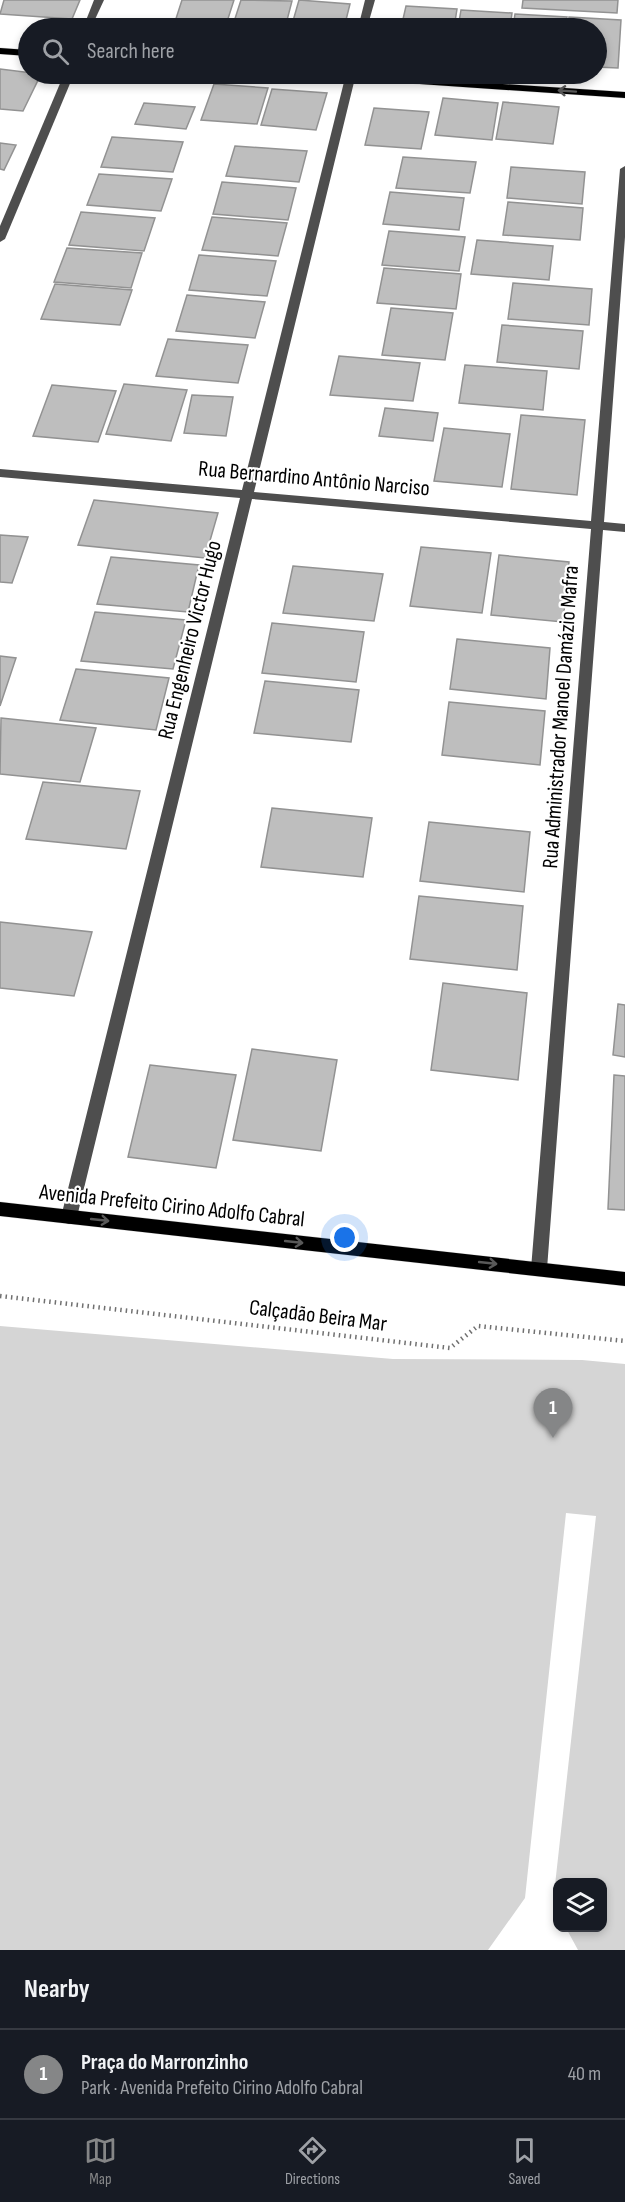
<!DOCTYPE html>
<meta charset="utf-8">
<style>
:root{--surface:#171b24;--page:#20242c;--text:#f1f3f6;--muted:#9ea1a6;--line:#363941;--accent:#858687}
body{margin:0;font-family:"Sofia Sans Condensed",sans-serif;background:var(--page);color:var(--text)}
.controls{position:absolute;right:18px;bottom:18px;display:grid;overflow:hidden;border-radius:12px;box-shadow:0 3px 9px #0003}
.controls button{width:54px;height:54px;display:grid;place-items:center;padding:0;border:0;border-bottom:2px solid var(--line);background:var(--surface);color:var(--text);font:30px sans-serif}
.you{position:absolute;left:345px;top:1238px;width:21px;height:21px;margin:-15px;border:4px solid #fff;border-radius:50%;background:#1a73e8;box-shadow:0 0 0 9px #1a73e833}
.badge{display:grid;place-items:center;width:39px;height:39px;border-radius:50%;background:var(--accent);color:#fff;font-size:20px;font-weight:700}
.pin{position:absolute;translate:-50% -50px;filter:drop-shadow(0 2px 3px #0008)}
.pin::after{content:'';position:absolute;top:32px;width:21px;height:18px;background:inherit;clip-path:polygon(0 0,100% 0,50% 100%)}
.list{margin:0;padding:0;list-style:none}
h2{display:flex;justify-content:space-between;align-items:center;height:78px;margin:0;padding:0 24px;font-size:26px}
h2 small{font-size:20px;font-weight:400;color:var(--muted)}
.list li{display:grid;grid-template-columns:39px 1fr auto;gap:18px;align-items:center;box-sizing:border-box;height:90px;padding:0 24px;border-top:2px solid var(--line)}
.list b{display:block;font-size:22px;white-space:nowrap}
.list p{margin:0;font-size:20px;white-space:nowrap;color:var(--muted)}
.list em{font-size:20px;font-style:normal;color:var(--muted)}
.icon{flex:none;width:33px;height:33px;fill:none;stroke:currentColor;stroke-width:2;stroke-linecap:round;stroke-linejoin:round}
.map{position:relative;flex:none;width:625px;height:1950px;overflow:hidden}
.search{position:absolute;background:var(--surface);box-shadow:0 3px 9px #0003;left:18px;right:18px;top:18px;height:66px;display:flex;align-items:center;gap:15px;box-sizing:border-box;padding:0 21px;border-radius:33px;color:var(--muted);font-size:22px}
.sheet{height:168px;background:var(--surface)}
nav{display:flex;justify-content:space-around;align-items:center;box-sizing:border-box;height:84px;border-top:2px solid var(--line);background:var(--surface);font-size:16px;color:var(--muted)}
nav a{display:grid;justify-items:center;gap:3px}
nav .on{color:var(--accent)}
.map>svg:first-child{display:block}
.green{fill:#d5d5d5}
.building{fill:#bebebe;stroke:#929292;stroke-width:1.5}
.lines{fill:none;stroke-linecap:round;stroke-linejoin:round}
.major-casing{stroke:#dbdbdb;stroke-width:1}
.path{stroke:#707070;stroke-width:4.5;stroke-dasharray:1.5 4;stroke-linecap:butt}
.minor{fill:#4e4e4e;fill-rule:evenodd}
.major{fill:#000;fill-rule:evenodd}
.oneway{stroke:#595959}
.labels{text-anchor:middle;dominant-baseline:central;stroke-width:4.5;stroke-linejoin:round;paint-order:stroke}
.street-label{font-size:22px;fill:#000;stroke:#fff}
</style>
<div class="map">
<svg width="625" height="1950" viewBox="0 0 625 1950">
<rect width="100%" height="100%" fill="#fff"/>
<!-- green -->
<path class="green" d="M0,1326l393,33 189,1 43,4v586h-47l-12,-22h36v-46h-44l-1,30 -4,-9 43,-387 -30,-3 -41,385 -37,52h-488z"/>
<!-- building -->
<g class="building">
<path d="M4,0h76l-8,19 -72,-5z"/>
<path d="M182,0h52l-9,28h-52z"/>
<path d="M241,0l51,1 -7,27h-53z"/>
<path d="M299,0l51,4 -6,24h-53z"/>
<path d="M523,0h95l-1,13 -95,-5z"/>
<path d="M406,6l51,3 -3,19h-53z"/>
<path d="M461,10l51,3 -2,15h-52z"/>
<path d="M515,14l52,3 -2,11h-52z"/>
<path d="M569,17l52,3 -3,48 -22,-1v-39h-28z"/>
<path d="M0,69l41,5 -18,37 -23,-2z"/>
<path d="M214,84l54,4 -11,36 -56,-4z"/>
<path d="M272,89l55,4 -11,37 -55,-5z"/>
<path d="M443,98l55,5 -6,37 -57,-5z"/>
<path d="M503,102l56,5 -6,37 -57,-5z"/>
<path d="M144,103l51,4 -9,22 -51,-5z"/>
<path d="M374,108l55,4 -8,37 -56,-4z"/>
<path d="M112,137l71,5 -10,30 -72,-5z"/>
<path d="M0,143l16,2 -12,25 -4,-1z"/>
<path d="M235,146l72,5 -8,31 -73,-6z"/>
<path d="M403,157l73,5 -6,31 -74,-5z"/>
<path d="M511,167l74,5 -3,32 -75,-6z"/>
<path d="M99,174l73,5 -11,32 -74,-6z"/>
<path d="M222,182l74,6 -8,32 -75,-6z"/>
<path d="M390,192l74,6 -5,32 -76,-6z"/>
<path d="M508,202l75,6 -3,32 -77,-5z"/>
<path d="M81,212l74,6 -11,33 -75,-6z"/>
<path d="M212,217l75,6 -9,33 -76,-6z"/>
<path d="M389,231l76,6 -6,34 -77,-6z"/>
<path d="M477,240l76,6 -4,34 -78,-6z"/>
<path d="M67,248l75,5 -11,35 -77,-6z"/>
<path d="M199,255l77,6 -9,35 -78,-6z"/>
<path d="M384,268l77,6 -5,35 -79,-6z"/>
<path d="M513,283l79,6 -3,36 -81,-6z"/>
<path d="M55,284l77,6 -12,35 -79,-6z"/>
<path d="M187,295l78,7 -10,36 -79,-7z"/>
<path d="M391,308l62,5 -8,47 -63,-5z"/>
<path d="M502,325l81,6 -4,38 -82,-7z"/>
<path d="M168,339l80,6 -10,38 -82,-7z"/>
<path d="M339,356l81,7 -7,38 -83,-6z"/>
<path d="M465,365l82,6 -4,39 -84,-7z"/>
<path d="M124,384l63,6 -16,51 -65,-7z"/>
<path d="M52,385l64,6 -18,51 -65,-6z"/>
<path d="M192,395l41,2 -7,39 -42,-3z"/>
<path d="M385,408l53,5 -5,28 -54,-5z"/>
<path d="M521,415l64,5 -8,75 -66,-6z"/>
<path d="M444,428l66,6 -8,53 -68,-6z"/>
<path d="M94,500l124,13 -13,45 -127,-13z"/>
<path d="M0,535l28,2 -16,46 -12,-1z"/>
<path d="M421,547l70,6 -9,60 -72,-7z"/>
<path d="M499,555l70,7 -6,60 -72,-7z"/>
<path d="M111,557l88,8 -11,47 -91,-8z"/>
<path d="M293,566l90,8 -9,47 -91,-8z"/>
<path d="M95,612l91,8 -13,49 -92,-8z"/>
<path d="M272,623l92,9 -8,50 -94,-9z"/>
<path d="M457,639l93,9 -4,51 -96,-10z"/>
<path d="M0,656l16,2 -16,48z"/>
<path d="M76,669l93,9 -13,52 -96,-10z"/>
<path d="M265,681l94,9 -8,52 -97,-9z"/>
<path d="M449,702l96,9 -5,54 -98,-10z"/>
<path d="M1,718l95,10 -16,54 -80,-8z"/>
<path d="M43,782l97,9 -14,58 -100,-10z"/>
<path d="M272,808l100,10 -9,59 -102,-10z"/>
<path d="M429,822l101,10 -6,60 -104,-11z"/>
<path d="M419,896l104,10 -6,64 -107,-11z"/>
<path d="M0,922l92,10 -18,64 -74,-8z"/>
<path d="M443,983l84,10 -9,87 -87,-10z"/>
<path d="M618,1004l7,1v52l-12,-2z"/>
<path d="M252,1049l85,11 -16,91 -88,-11z"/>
<path d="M150,1065l86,10 -20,93 -88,-11z"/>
<path d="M614,1075l11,1v134l-17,-1z"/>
</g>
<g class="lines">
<defs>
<g id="major">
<path d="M0,48l28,2v6l-28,-2z"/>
<path d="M313,74h40l272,18v6l-307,-21z"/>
<path d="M0,1202l625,70v14l-625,-70z"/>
</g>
</defs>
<!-- major casing -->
<use href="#major" class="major-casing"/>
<!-- path -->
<path class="path" d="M0,1296l450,52 28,-22 147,15"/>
<!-- minor -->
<g class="minor">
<path d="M94,0h10l-13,28h-8z"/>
<path d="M365,0h10l-8,28h-9z"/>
<path d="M64,74h10l-69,165 -5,3v-16z"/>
<path d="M346,74h10l-102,418 337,29 29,-352 5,-3v71l-21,285 21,2v8l-22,-2 -56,739 -2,5 -6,2 -6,-2 -2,-5 60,-740 -339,-30 -175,718 -2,5 -6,2 -6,-2 -2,-5 179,-719 -240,-21v-8l242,21z"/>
</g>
<!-- major -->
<use href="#major" class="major"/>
</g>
<!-- one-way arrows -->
<defs><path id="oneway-shaft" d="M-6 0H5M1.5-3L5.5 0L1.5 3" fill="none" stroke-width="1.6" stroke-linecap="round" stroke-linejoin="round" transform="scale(1.5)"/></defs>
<g class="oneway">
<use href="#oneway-shaft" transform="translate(567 91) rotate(-176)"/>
<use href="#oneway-shaft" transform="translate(100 1220) rotate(6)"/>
<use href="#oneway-shaft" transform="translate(294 1242) rotate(6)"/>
<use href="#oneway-shaft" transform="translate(488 1263) rotate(6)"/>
</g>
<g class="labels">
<!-- street labels -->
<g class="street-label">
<text transform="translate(314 479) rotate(5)">Rua Bernardino Antônio Narciso</text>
<text transform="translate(190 640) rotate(-76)">Rua Engenheiro Victor Hugo</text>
<text transform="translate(561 717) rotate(-86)">Rua Administrador Manoel Damázio Mafra</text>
<text transform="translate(172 1206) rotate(6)">Avenida Prefeito Cirino Adolfo Cabral</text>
<text transform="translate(318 1316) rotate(7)">Calçadão Beira Mar</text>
</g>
</g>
</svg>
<div class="controls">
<button><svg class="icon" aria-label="layers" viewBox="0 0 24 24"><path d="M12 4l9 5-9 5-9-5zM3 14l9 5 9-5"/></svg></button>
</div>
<div class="you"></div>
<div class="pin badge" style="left:553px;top:1438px">1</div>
<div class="search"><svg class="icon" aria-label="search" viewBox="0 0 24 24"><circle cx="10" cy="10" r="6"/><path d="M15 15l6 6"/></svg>Search here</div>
</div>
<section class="sheet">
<h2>Nearby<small></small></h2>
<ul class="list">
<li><span class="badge">1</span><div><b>Praça do Marronzinho</b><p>Park · Avenida Prefeito Cirino Adolfo Cabral</p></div><em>40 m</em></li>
</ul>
</section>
<nav>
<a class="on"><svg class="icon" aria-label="map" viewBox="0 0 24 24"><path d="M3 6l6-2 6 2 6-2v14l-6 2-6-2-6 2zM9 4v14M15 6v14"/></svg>Map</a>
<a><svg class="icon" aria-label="directions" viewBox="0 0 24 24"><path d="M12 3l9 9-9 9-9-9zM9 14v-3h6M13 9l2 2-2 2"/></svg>Directions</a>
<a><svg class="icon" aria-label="saved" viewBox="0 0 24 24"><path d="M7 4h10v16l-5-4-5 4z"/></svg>Saved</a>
</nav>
